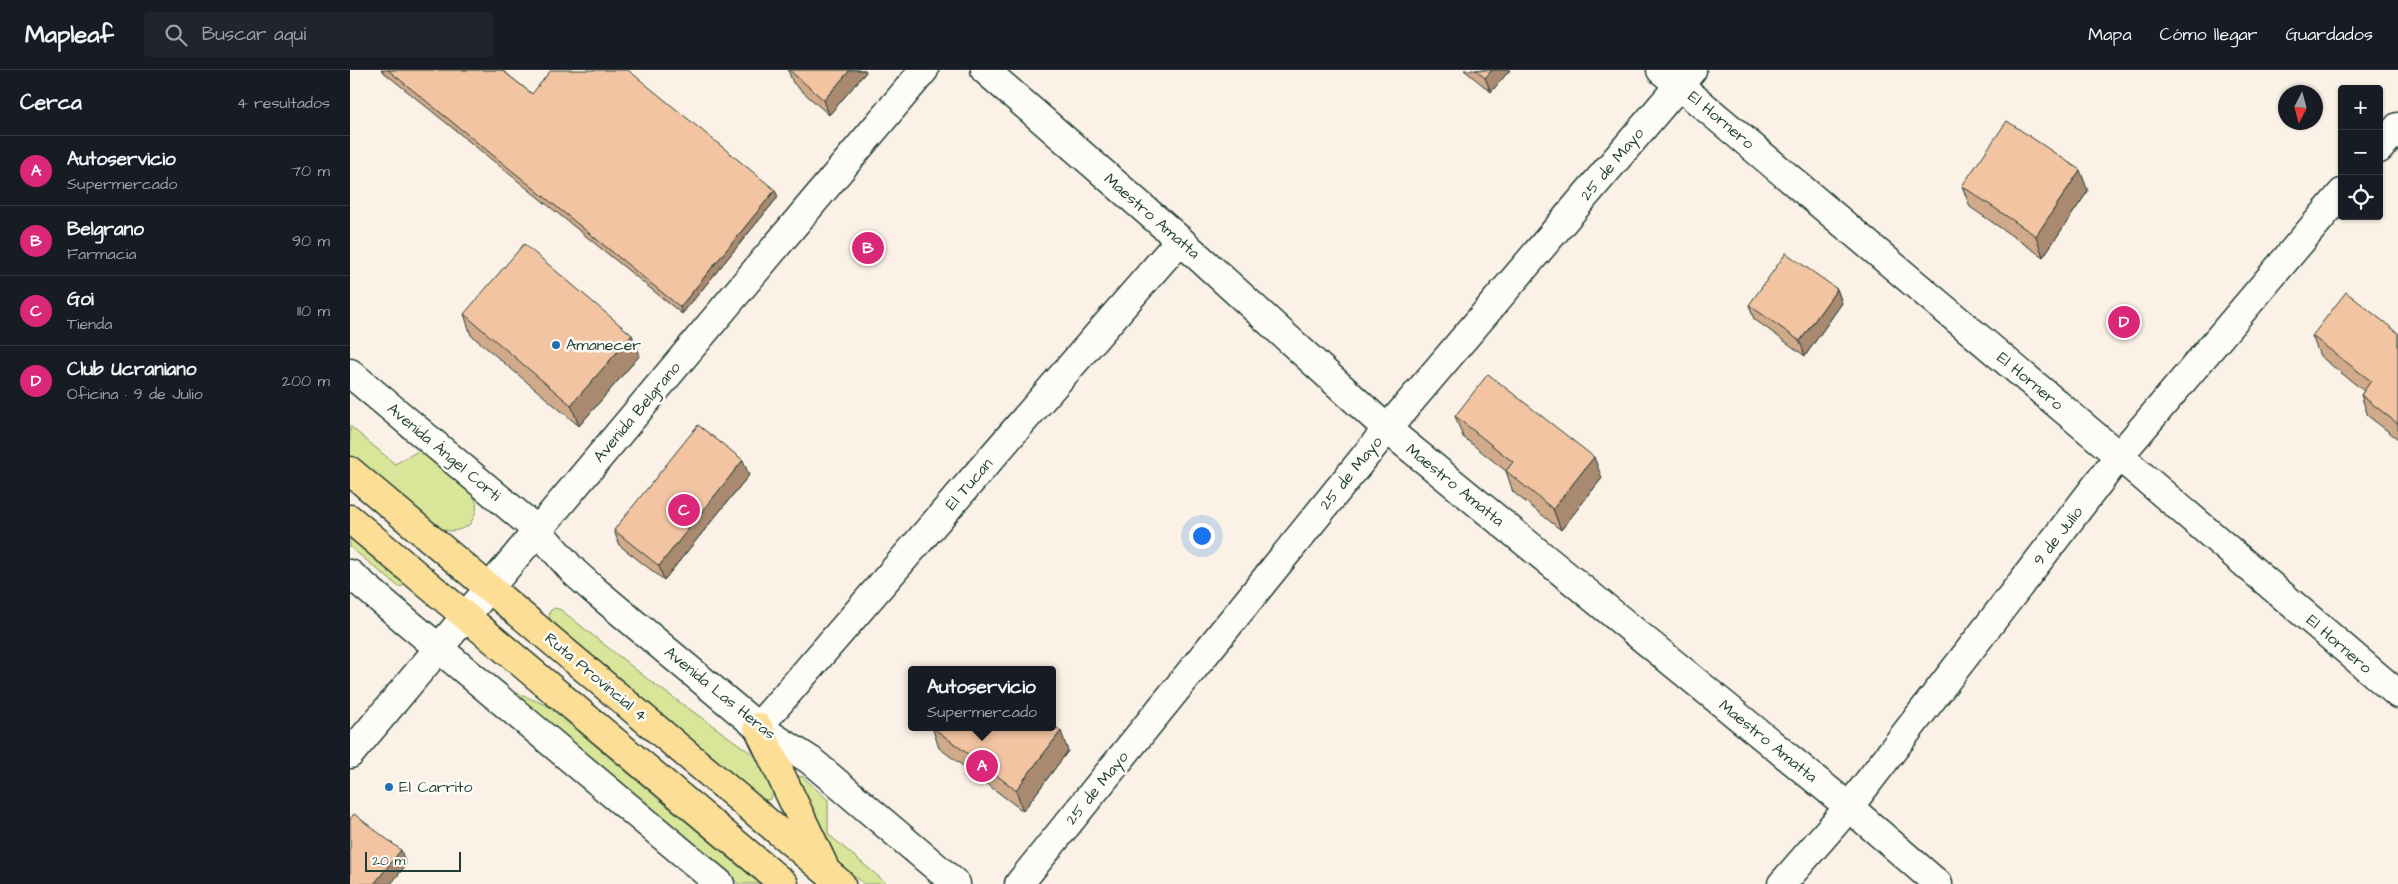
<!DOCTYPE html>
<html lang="es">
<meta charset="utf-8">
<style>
:root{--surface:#171b24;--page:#20242c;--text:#f1f3f6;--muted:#9ea1a6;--line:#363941;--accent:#db2777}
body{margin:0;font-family:"Architects Daughter",sans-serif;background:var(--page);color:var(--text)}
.controls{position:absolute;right:15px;top:15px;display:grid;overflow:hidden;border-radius:5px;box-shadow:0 1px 4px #0004}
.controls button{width:45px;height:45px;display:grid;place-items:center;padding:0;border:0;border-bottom:1px solid var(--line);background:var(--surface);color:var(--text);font:25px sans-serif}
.compass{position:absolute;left:1928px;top:15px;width:45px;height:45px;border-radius:50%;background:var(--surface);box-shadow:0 1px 4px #0004;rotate:186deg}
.scale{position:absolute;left:15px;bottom:12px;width:96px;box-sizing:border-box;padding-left:5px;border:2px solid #1f3d34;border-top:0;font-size:14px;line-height:18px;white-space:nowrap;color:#1f3d34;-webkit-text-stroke:4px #fdfcf7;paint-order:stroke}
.you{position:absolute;left:851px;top:465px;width:18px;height:18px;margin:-12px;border:4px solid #fff;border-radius:50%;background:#1a73e8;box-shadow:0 0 0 8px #1a73e833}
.badge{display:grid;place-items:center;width:32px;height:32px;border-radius:50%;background:var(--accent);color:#fff;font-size:16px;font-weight:700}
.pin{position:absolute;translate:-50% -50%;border:2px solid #fff;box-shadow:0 1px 5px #0006}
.popup{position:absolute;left:558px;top:596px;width:148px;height:65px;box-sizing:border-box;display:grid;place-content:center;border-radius:5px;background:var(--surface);filter:drop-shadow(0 1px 4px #0005);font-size:16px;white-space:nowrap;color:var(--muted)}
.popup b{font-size:19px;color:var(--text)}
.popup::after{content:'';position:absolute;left:50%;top:100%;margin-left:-10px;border:10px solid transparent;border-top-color:var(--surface)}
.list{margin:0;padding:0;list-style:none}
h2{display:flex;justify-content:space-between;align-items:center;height:65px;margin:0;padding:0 20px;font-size:21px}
h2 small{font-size:16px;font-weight:400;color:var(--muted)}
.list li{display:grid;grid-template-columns:32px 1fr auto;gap:15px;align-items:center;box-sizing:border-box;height:70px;padding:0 20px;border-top:1px solid var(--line)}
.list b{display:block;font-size:19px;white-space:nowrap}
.list p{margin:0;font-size:16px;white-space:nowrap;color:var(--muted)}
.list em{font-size:16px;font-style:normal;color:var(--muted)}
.icon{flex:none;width:28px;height:28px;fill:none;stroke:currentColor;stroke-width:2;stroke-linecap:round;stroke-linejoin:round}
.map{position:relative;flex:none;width:2048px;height:814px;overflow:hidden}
header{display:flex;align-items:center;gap:30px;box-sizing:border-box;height:70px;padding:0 25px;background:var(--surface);border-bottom:1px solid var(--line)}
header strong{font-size:24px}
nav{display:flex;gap:28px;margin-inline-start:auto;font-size:18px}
.search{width:350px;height:45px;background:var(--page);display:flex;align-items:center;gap:12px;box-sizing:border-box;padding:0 18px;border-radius:5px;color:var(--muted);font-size:19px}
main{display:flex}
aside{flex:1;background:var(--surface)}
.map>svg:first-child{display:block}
.green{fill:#d9e699;stroke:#7c9266}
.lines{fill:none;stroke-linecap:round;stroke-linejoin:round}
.minor-casing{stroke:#1f3d34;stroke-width:31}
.secondary-casing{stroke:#1f3d34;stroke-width:31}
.primary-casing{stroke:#1f3d34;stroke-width:31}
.minor{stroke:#fdfcf7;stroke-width:28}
.secondary{stroke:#fdfcf7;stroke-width:28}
.primary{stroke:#fdde96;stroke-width:28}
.wall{fill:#d1a98b;stroke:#1f3d34}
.shaded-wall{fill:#aa8971;stroke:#1f3d34}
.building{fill:#f3c4a2;stroke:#1f3d34}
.poi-dot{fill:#1f6fb2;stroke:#fdfcf7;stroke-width:2}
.labels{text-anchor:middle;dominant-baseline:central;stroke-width:5;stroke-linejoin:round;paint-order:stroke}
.street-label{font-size:16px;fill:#1f3d34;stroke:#fdfcf7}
.poi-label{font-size:16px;fill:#1f3d34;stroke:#fdfcf7;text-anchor:start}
</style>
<header>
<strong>Mapleaf</strong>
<div class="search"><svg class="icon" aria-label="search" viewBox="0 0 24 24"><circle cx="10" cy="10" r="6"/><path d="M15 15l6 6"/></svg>Buscar aquí</div>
<nav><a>Mapa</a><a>Cómo llegar</a><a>Guardados</a></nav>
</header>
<main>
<aside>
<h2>Cerca<small>4 resultados</small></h2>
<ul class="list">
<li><span class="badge">A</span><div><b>Autoservicio</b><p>Supermercado</p></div><em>70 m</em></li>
<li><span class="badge">B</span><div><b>Belgrano</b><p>Farmacia</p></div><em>90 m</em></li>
<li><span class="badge">C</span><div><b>Goi</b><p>Tienda</p></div><em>110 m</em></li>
<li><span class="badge">D</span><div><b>Club Ucraniano</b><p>Oficina · 9 de Julio</p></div><em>200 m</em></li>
</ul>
</aside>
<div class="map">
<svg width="2048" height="814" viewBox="0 0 2048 814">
<rect width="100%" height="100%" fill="#fbf1e6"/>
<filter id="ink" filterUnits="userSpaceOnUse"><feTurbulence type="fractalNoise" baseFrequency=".02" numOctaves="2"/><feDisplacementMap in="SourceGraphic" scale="10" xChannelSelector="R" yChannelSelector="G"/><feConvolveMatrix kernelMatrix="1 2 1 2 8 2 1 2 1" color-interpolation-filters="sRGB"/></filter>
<g filter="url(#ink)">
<!-- green -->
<g class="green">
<path d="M0,356l45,38 25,-14c13,10 53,36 56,52 2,8 -2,15 -6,22 -13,9 -23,9 -37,1l-83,-69z"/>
<path d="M0,467l54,44 -1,5 -4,1 -49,-40z"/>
<path d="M205,538l6,2 89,71 108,77 16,35 -5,7 -9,-1 -209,-178 -2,-5 1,-5z"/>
<path d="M165,622l33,14 212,178h-21l-226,-188z"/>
<path d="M445,705l8,2 25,23v34l59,50h-23l-38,-32z"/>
</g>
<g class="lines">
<defs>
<g id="minor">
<path d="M635,0l195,170 207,189 462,378 89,77"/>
<path d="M1311,0l458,386 279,238"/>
<path d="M2029,79l19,-22"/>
<path d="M408,657l422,-487"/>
<path d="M669,814l368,-455 305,-359"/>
<path d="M1432,814l67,-77 270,-351 223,-263"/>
</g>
<g id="secondary">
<path d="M0,303l188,158 36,41 19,17 165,138 52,33 146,124"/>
<path d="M0,504l370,310"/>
<path d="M0,684l574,-684"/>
</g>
<g id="primary">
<path d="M0,401l491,413"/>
<path d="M0,449l434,365"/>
<path d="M408,657l65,137"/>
</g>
</defs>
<!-- minor casing -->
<use href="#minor" class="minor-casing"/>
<!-- secondary casing -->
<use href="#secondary" class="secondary-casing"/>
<!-- primary casing -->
<use href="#primary" class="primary-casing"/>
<!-- minor -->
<use href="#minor" class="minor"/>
<!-- secondary -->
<use href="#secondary" class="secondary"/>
<!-- primary -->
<use href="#primary" class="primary"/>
</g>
<!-- wall -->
<g class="wall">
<path d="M31,0h121l30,24 246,103 -96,117z"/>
<path d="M438,0h77l1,2 -37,43 -36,-32z"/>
<path d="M1114,0h46l-19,22z"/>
<path d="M1612,116l126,5 -45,66 -73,-50z"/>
<path d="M1487,219l5,14 -37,53 -51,-37 -5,-14z"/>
<path d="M114,244l176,41 -61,71 -108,-91z"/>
<path d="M2048,263v106l-30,-23 -7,-21 3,-4 -44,-35 -8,-20z"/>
<path d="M1105,346l147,62 -41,52 -48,-38 -7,-21 -43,-34z"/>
<path d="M399,405l-85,105 -45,-35 -5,-15z"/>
<path d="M582,657l136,24 -45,60 -84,-63z"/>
</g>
<!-- shaded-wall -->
<g class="shaded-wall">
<path d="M500,0h15l1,2 -37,43 -5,-15z"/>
<path d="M1142,0h18l-19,22 -6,-14z"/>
<path d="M1730,100l8,21 -45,66 -7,-21z"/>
<path d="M425,120l3,7 -96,117 -2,-7z"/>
<path d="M1487,219l5,14 -37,53 -5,-15z"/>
<path d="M282,265l8,20 -61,71 -8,-21z"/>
<path d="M1244,387l8,21 -41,52 -8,-21z"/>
<path d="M393,390l6,15 -85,105 -5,-14z"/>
<path d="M711,661l7,20 -45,60 -7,-21z"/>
<path d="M51,780l5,15 -15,19h-17z"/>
</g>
<!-- building -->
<g class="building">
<path d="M38,0h114l30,24 19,-24h77l147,120 -95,117z"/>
<path d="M439,0h61l-26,30z"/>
<path d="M1126,0h16l-7,8z"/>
<path d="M1657,51l73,49 -44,66 -74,-50z"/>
<path d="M174,174l108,91 -61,70 -107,-91z"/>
<path d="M1436,183l51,36 -37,52 -51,-36z"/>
<path d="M1996,222l52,41v91l-37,-29 10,-14 -59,-45z"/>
<path d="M1138,304l106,83 -41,52 -47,-38 7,-9 -58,-46z"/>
<path d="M348,355l45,35 -84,106 -45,-36z"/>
<path d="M702,654l9,7 -45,59 -84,-63h120z"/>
<path d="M4,744l47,36 -27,34h-24v-65z"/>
</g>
</g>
<!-- markers -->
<g class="poi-dot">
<circle cx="206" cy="275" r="5"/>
<circle cx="39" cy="717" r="5"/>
</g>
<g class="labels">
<!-- street labels -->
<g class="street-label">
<text transform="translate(1371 50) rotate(40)">El Hornero</text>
<text transform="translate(1262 94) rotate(-50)">25 de Mayo</text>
<text transform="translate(802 146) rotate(41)">Maestro Amatta</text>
<text transform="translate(1680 311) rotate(40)">El Hornero</text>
<text transform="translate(287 342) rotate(-50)">Avenida Belgrano</text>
<text transform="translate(94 382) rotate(40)">Avenida Ángel Corti</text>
<text transform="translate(1001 403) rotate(-51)">25 de Mayo</text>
<text transform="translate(619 414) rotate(-49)">El Tucan</text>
<text transform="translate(1105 415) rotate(39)">Maestro Amatta</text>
<text transform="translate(1708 466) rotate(-52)">9 de Julio</text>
<text transform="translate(1989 574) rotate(41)">El Hornero</text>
<text transform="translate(246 607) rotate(40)">Ruta Provincial 4</text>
<text transform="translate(370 623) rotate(39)">Avenida Las Heras</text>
<text transform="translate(1418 671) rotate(39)">Maestro Amatta</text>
<text transform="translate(747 718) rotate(-51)">25 de Mayo</text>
</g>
<!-- poi labels -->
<g class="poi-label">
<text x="216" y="275">Amanecer</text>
<text x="49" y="717">El Carrito</text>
</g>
</g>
</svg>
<div class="controls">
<button>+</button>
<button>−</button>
<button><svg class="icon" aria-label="locate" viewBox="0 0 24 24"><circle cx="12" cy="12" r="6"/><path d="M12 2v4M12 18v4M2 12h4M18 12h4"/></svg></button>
</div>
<svg class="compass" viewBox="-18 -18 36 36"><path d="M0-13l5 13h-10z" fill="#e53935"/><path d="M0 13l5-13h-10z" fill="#9ea1a6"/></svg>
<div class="scale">20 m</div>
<div class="you"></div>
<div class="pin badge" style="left:632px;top:696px">A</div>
<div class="popup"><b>Autoservicio</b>Supermercado</div>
<div class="pin badge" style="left:518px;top:178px">B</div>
<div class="pin badge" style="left:334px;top:440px">C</div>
<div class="pin badge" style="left:1774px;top:252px">D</div>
</div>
</main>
